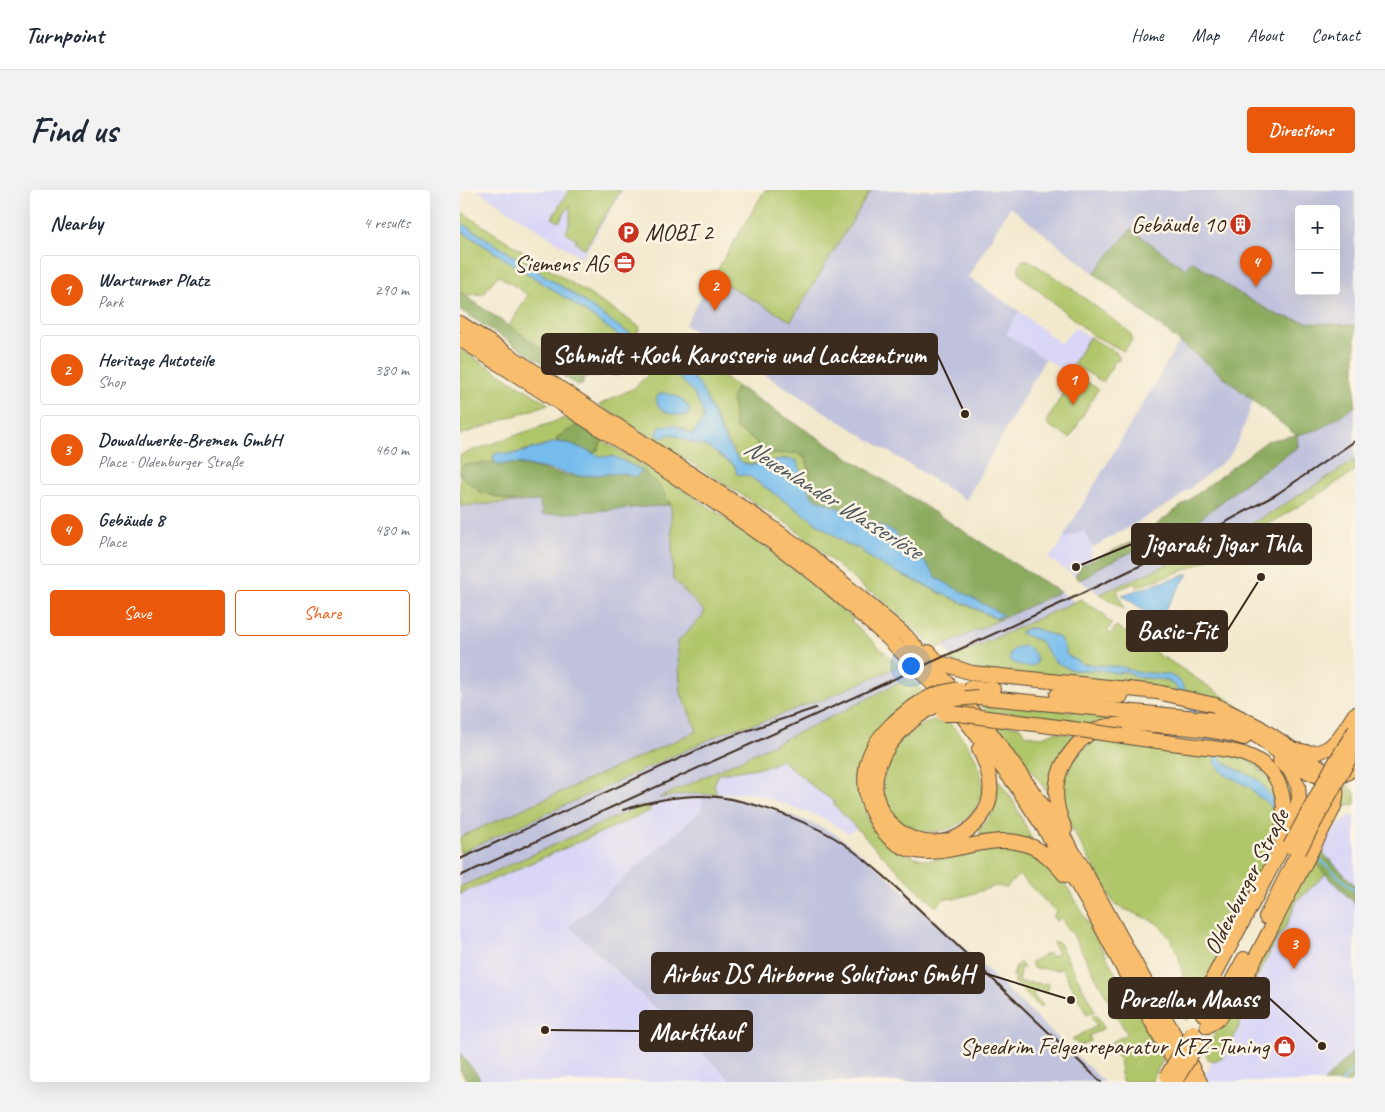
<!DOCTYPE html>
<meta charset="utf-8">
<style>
:root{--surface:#fff;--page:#f2f2f3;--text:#1f2937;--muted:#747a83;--line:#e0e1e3;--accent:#ea580c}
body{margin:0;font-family:Caveat,sans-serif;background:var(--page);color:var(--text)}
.controls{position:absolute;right:15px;top:15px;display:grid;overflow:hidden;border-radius:5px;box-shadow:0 5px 20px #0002}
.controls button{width:45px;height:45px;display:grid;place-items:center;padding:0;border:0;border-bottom:1px solid var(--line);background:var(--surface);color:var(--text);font:25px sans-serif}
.you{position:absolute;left:450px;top:475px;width:18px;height:18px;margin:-12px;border:4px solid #fff;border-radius:50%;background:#1a73e8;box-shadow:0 0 0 8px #1a73e833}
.badge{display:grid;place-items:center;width:32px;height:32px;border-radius:50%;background:var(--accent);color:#fff;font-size:16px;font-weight:700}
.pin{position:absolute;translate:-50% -41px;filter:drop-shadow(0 1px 2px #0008)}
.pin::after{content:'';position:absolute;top:26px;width:18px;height:15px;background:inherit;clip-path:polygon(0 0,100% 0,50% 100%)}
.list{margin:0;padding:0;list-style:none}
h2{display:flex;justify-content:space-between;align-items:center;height:65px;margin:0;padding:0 20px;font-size:21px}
h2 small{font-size:16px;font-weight:400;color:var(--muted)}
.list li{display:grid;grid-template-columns:32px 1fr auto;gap:15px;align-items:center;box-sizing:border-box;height:70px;margin:0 10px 10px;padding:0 10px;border:1px solid var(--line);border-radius:5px}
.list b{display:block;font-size:19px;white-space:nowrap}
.list p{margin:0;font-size:16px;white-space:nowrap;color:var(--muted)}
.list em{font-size:16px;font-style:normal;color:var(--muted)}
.actions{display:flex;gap:10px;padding:15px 20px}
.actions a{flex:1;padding:11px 0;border:1px solid var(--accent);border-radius:5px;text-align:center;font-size:18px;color:var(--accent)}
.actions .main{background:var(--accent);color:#fff}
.map{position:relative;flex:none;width:895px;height:892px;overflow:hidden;border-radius:5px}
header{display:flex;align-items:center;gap:30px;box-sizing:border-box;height:70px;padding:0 25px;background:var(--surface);border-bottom:1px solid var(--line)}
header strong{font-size:24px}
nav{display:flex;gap:28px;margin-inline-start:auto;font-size:18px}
.intro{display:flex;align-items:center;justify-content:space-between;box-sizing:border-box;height:120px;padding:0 30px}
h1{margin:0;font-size:35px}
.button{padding:12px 22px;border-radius:5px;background:var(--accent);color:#fff;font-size:18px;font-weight:700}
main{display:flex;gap:30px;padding:0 30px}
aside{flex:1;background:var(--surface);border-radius:5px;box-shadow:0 5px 20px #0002}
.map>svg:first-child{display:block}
.built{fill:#d9d6f7}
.industrial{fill:#c0c2dd;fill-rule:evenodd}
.green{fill:#b0c66b;stroke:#767844;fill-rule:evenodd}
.forest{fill:#8cab5f;stroke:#646a3e}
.water{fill:#75bced;stroke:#587386}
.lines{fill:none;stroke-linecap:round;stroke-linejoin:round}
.stream{stroke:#75bced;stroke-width:2}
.highway-casing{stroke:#564738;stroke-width:16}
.highway{stroke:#f9be6d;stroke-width:14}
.rail{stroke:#3b2a1e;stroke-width:2}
.highway-bridge-casing{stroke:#564738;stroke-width:16;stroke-linecap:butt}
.highway-bridge{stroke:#f9be6d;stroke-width:14}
.labels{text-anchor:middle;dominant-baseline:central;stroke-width:5;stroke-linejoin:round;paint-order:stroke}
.poi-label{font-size:24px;fill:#3b2a1e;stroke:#fcf5e5;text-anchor:end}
.street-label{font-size:24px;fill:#3b2a1e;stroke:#fcf5e5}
.water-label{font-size:25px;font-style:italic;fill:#4c565c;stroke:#fcf5e5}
.leader{fill:none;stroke:#3b2a1e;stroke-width:2}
.callout-dot{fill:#3b2a1e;stroke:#fcf5e5;stroke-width:2}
.callout{fill:#3b2a1e;stroke:#3b2a1e;stroke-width:2}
.callout-label{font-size:25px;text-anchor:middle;font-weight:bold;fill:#fff}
</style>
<header>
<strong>Turnpoint</strong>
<nav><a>Home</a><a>Map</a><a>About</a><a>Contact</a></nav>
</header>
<div class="intro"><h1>Find us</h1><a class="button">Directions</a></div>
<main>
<aside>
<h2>Nearby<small>4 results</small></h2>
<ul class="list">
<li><span class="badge">1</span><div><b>Warturmer Platz</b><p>Park</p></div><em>290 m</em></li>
<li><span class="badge">2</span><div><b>Heritage Autoteile</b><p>Shop</p></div><em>380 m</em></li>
<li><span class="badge">3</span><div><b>Dowaldwerke-Bremen GmbH</b><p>Place · Oldenburger Straße</p></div><em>460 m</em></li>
<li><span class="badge">4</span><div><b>Gebäude 8</b><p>Place</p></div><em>480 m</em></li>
</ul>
<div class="actions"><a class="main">Save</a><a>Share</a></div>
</aside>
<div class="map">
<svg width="895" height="892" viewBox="0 0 895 892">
<rect width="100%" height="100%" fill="#fcf5e5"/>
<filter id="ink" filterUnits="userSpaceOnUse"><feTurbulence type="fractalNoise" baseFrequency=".02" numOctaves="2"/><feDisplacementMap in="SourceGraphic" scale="10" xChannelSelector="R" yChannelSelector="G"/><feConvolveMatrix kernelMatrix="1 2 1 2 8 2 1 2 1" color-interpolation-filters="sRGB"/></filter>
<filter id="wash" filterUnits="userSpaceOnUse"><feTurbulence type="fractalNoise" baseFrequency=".0096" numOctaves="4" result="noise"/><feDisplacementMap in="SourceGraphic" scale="20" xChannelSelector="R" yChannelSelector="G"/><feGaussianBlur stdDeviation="1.12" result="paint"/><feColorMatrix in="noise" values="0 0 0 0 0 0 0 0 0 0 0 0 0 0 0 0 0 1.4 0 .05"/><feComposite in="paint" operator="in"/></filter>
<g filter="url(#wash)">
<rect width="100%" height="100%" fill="#f2e9cd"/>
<!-- built -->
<g class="built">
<path d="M17,0h146l-41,68z"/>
<path d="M559,121l42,33 14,-17 14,10 -21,36 -63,-39z"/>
<path d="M624,340l8,18 -2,13 -8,4 -7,11 -27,-18 10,-10 7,-14 2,4z"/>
<path d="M321,569l35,30 19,13 -1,4 23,23 -10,4 -24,-15 -67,-24 -13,-1 -26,1 -3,-10 4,-10 52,-8z"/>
<path d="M243,610l394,282h-616l-3,-7 -18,-22v-159l190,-82 -1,-7 29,-4z"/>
<path d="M891,625l4,4v231l-32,32h-122l60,-110 16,-33 9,-12 11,-26 29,-27 -8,-30z"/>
</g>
<!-- industrial -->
<g class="industrial">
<path d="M411,0h484v135l-44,-2 -34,-8 -40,-23 -45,-31 -7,9 -54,-40 -37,43 -84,-66 -42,70 51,34 -13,23 39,25 -79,141 -281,-175 28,-48 78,43zM839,19h37v82h-37z"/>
<path d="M720,151l73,59 -12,35 -12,22 -55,44 -82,47 -8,-18 -18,8 -1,-4z"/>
<path d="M895,216v54l-61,39 -86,50 -33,12 -75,33 -21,-14 13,-6 1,-4 70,-33 3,-5 117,-74 14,-23 24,-6z"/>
<path d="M80,311l2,14 129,-10 2,74 31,32v5l-27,26 4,51 16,38 -237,106v-331z"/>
<path d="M600,402l15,10 -123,56 -9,-12z"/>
<path d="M439,476l10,11 -65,34 -183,86 26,-3h30l39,9 59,21 22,11 35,27 49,45 183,175h-371l-164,-156 123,-107 9,-9 2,-10 -25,1 -42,7 -176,79v-34l268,-122 36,-10 54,-21 2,1z"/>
</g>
<!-- green -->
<g class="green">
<path d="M109,0h52l-36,59 -10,-7 2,-3 -11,-6 4,-11v-17l-11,17 -7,-4z"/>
<path d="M305,0h106l-80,131 -78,-44z"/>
<path d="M0,21l180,116 -4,9 -11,-5 -53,-38 -112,-71z"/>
<path d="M0,40l107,69 64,45 -11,14 7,7 -10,11 -25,-5h-11l-23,-11 -49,-34 19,-31 -30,-20 -15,19 -18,1 -5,-3z"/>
<path d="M563,70h5l39,25 61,46 3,3 1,6 -8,11 -30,-15 -73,-60c-3,-6 -3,-10 2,-16z"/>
<path d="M629,147l28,16 2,4v4l-3,-1 -13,22 -30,-18z"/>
<path d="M212,155l65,41 -5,11 25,45v13l40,-2 9,6 8,30 -3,8 -15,-37 -13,-1 -28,5h-10l-6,-4 -19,-32 -19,-41 -41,-23c7,5 16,10 23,16 15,13 31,41 8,54l-10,-7 -16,8 6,-1 22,9 13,3 29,20 2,8 12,2 99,69 13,4 5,6 40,22 93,43 -63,29 -64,-58 -2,2 -79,-67 -192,-121 35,-17 13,-12 18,-28z"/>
<path d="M0,159l89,55 -89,31z"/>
<path d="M617,186l21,13 -28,49 -22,-13 -1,-5 26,-43z"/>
<path d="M105,228l13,7 -21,12v5l-42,11 -22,3 2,6 -32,3 -3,3v-13z"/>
<path d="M142,250c40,25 81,49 120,75 46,31 89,67 131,104l-2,2 48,45 -79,35 -2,-1 -54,21 -36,10 -268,122v-16l237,-106 -16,-38 -4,-51 26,-26 1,-5 -31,-32 -2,-74 -22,-29 -7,-6 -29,-14 -11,2 -10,-5 6,-3z"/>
<path d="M895,270v11c-47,30 -95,59 -144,87 -21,12 -51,20 -74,29l-2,-4 -18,7 7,19 -24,-15 75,-33 33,-12 69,-40z"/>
<path d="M0,285l20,17 35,10 -55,4z"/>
<path d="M621,409l25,17 -1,3 7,4 -5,9 4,2 5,-8 42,28v1l4,3 2,-1 130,86c-19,-10 -35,-23 -54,-34 -13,-8 -27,-11 -42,-15l-223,-23 -28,-11zM567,438h6l27,10 7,17 15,9 21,1 33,7 26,2 22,14 -11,-4 -6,-4 -31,-3 -10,-6 -8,2 -19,-3h-26l-19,-9 -14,-20 -20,-9z"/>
<path d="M449,487l14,15 -16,10 -23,20 -19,90 7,15 19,17 21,12 15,4 17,-1 57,-11 17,1 16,6 23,17 18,27 88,161 -12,22 -29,-1 -3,-24 -8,-7 -8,-3 24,-13 -55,-101 -4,-3 -7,-12 -4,3 -4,-5 3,-4 -37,-37 -13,13 -10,-2 -41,13 -10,-1 -9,9 -49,-47 -53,-55 1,-3 -19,-13 -35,-30 -11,7 -51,8 -5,10 3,10h-30l-28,4 185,-87z"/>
<path d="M520,512l161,16 -50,8 -36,-6 -4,-2 -46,-6 -9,2 -10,-2z"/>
<path d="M475,530l1,3 13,-1c11,13 23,26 29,42 17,42 -20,75 -61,66l-2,5 -25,-19 -9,-22 6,-37 18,-21 13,-9z"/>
<path d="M537,534l23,3 6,7 7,2 9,1 13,-5 24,4c-22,17 -27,31 -31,57z"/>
<path d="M752,548l30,4 32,20 10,9 9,15 1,17h-6l-8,-22 -66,-38z"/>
<path d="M635,549l129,15 25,7 21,18 6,19v3l3,1v27l-5,14 -71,149 -17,29 -6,-12 3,-31 -4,-22 -9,-18 -13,-15 -42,-18 -43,-76 -9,-21 -1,-23 3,-11 11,-18z"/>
<path d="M538,590l14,19 21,42 -51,-4 -3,-7c14,-13 19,-31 19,-50z"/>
<path d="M885,591l3,5 7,7v11l-10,1 -7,4 3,-23z"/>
<path d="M189,615l1,6 -190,83v-7l176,-79z"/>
<path d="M851,669l15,15 -29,27 -11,26 -9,12 -33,63 2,7 -16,38 -9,12 -8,2 -5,-2 -2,-7 11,-22 14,-20z"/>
<path d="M595,752l4,1 36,68 -8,4 -25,-47 -3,2 -26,-2 -2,-6 18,-9 2,4 7,-4 -5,-10z"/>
<path d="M560,772l4,6h-4l-1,14 30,2 -2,10 -7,-6 -7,7 10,10 -3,3 -26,-26 3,-3 -4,-3 3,-10z"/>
<path d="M636,824l8,14 -15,8 2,5 -11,5 -8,-7 25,-13 -5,-9z"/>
</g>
<!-- forest -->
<g class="forest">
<path d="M671,39l54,40 7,-8 45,31 40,23 34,8 44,2v81l-35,23 -23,6 1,12 -53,36 -45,36 -24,12c-7,-2 -9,0 -13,6l-69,33 -2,4 -13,6 -4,-4 7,-11 54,-25 131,-99 29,-6 -202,-162z"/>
<path d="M0,102l98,68 23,11h11l10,2 -1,4h-18v7l-4,2 -119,-76z"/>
<path d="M277,196l281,180 42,26 -61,28 -3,-2 6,-3 -65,-37 -12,-16 -11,-8 -13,-3 -1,-11 -19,-15 -16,-5 -54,-23 3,-8 -8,-31 -9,-5 -40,2v-13l-22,-14 -3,-31z"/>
<path d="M118,235l24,15 -4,10 -6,3 -21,-9 -14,-2v-5z"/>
<path d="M35,272l4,3c28,-6 53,12 81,11 20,0 34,-8 54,1l3,-1 5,-6 16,14 13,21 -129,10 -2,-14 -25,1 -35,-10 -20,-17v-7l3,-3z"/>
<path d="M857,657l38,38v19l-44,-45z"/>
<path d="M895,860v27l-5,5h-27z"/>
<path d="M0,863l18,22 3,7h-13l-8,-12z"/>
</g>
<!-- water -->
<g class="water">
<path d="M0,32l112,71 53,38 11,5 -5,8 -64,-45 -107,-69z"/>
<path d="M205,166c13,9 26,17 35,30 10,15 29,74 46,78 12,2 24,-3 35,-5 5,0 10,1 15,1l16,37 83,35 5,8 1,11 13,3 11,8 12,16 66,37 -7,3 -113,-52 -17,-11 -5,-6 -13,-4 -99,-69 -12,-2 -2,-8 -29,-20 -13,-3 -22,-9 -9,4 -5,-3 2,-7c13,-7 23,0 33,7l12,-17c-7,-29 -22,-38 -44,-54z"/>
<path d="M202,203c11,1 23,5 28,17l-3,6c-12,-1 -33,-3 -30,-20z"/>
<path d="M97,252l14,2 31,13 11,-1 29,14 -5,6 -3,1 -11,-4 -44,3 -56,-12 -14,-1 -10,2 -4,-3 -2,-6 6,-4c14,7 42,-7 58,-10z"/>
<path d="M728,384l-30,46 -36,-25z"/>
<path d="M567,438h6l27,10 7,17 15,9 41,3 13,5 26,2 8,1 10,6 42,79 4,4 31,15 17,21 5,2 -2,8 -5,-2 -7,-8 -8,-4 -7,-9 -25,-12 -12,-14 2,-2 -38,-71 -10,-8 -31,-3 -10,-6 -8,2 -19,-3h-26l-6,-2 -13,-7 -14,-20 -20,-8z"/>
<path d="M562,456c9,1 16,7 14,18 -8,5 -18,2 -26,-4 -2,-8 4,-12 12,-14z"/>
</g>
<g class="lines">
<!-- stream -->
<g class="stream">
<path d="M856,666l39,35"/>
<path d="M882,892l13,-14"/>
</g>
</g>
</g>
<g filter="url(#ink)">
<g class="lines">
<defs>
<g id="highway">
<path d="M0,133l303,198 47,34 96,81 82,93 67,94 28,45 117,214"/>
<path d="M0,149l247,158 72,50 39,30 70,61 68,70 59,76 29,44 49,83 51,97 42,74"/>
<path d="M469,462l9,10 34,11 185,19 58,13 44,22 67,44c12,11 13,25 6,40l-91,175 -20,30 -14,10"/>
<path d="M511,498l22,1"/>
<path d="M597,505l64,1"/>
<path d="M470,507c-26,13 -60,41 -64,72 -3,22 2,39 14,58 36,51 89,7 136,15 23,4 34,15 49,33"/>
<path d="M518,507l240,23c15,5 30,9 43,19 25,17 64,59 94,27"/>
<path d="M477,515c-17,8 -30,19 -42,33 -61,72 36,144 86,79 16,-20 9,-47 -2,-68"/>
<path d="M535,529l71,9"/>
<path d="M663,546c25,4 49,7 73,10 16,2 35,3 50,9 38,14 42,48 35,83"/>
<path d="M837,560c33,10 42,-12 58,-36"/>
<path d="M605,639c-14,-30 -12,-57 10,-82 7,-9 16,-16 28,-20 25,-7 116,2 141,11"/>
<path d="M806,727l33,-66"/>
<path d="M762,809l22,-40"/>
<path d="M743,824l2,-16 9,-22 78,-148 7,-30 -1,-12 -8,-16 -10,-9"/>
</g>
</defs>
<!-- highway casing -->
<use href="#highway" class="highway-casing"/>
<!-- highway -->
<use href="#highway" class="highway"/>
<!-- rail -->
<g class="rail">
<path d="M163,620c30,-10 62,-17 95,-13 33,4 86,23 115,40 19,11 36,26 52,40l216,205"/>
<path d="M0,669l251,-115 32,-12 73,-24"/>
<path d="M0,686l606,-275 120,-57 91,-50 78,-53"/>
</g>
<defs>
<g id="highway-bridge">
<path d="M470,507l10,-4 18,-4"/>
<path d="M477,515l19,-6 22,-2"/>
<path d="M484,524h15l36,5"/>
<path d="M606,538l57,8"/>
<path d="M830,656l42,-78 23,-38"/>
<path d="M839,661l56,-103"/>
<path d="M707,886l26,-44"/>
<path d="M715,892l24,-41"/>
</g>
</defs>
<!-- highway-bridge casing -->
<use href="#highway-bridge" class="highway-bridge-casing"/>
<!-- highway-bridge -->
<use href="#highway-bridge" class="highway-bridge"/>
</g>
</g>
<!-- icons -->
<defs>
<symbol id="building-disc" viewBox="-11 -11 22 22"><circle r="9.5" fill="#c8321e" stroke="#fcf5e5"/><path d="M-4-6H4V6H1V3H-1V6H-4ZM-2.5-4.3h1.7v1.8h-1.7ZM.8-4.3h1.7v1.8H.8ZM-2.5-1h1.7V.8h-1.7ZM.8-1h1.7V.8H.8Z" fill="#fff"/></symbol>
<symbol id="parking-disc" viewBox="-11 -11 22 22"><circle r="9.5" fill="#c8321e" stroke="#fcf5e5"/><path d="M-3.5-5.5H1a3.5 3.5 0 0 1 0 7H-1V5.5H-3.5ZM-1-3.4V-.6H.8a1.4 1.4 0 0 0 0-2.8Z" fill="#fff"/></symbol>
<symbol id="office-disc" viewBox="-11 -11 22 22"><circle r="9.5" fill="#c8321e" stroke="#fcf5e5"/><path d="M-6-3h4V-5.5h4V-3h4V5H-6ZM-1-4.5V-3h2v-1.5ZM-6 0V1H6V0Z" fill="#fff"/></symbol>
<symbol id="shop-disc" viewBox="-11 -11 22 22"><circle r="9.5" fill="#c8321e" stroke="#fcf5e5"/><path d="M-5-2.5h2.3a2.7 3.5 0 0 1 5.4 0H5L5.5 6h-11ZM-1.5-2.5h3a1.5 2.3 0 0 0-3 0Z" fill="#fff"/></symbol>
</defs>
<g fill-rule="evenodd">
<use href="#building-disc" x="768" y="22" width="25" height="25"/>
<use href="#parking-disc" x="156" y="30" width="25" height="25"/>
<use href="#office-disc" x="152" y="60" width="25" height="25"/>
<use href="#shop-disc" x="812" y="844" width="25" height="25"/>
</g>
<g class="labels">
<!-- poi labels -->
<g class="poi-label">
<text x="765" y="34">Gebäude 10</text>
<text x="185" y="42" text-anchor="start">MOBI 2</text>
<text x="148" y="73">Siemens AG</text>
<text x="809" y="856">Speedrim Felgenreparatur KFZ-Tuning</text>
</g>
<!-- street labels -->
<g class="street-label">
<text transform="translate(786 692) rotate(-63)">Oldenburger Straße</text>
</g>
<!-- water labels -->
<g class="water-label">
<text transform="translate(373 309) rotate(32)">Neuenlander Wasserlöse</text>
</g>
</g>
<!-- callouts -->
<path class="leader" d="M505 224L477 164M616 377L672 354M801 387L767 441M611 810L524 783M862 856L809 808M85 840L180 841"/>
<g class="callout-dot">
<circle cx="505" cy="224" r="5"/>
<circle cx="616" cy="377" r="5"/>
<circle cx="801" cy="387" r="5"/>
<circle cx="611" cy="810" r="5"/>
<circle cx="862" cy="856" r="5"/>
<circle cx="85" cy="840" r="5"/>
</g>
<g class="callout">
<rect x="82" y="144" width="395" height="40" rx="5"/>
<rect x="672" y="334" width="179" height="40" rx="5"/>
<rect x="667" y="421" width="100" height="40" rx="5"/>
<rect x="192" y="763" width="332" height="40" rx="5"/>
<rect x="649" y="788" width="160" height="40" rx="5"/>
<rect x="180" y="821" width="112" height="40" rx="5"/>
</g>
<g class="callout-label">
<text x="279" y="173">Schmidt +Koch Karosserie und Lackzentrum</text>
<text x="762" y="362">Jigaraki Jigar Thla</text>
<text x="717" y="449">Basic-Fit</text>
<text x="358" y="792">Airbus DS Airborne Solutions GmbH</text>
<text x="729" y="817">Porzellan Maass</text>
<text x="236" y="850">Marktkauf</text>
</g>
</svg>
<div class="controls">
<button>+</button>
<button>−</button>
</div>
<div class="you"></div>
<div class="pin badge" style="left:613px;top:215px">1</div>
<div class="pin badge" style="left:255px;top:121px">2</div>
<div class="pin badge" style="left:834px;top:779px">3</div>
<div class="pin badge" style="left:796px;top:97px">4</div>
</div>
</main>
